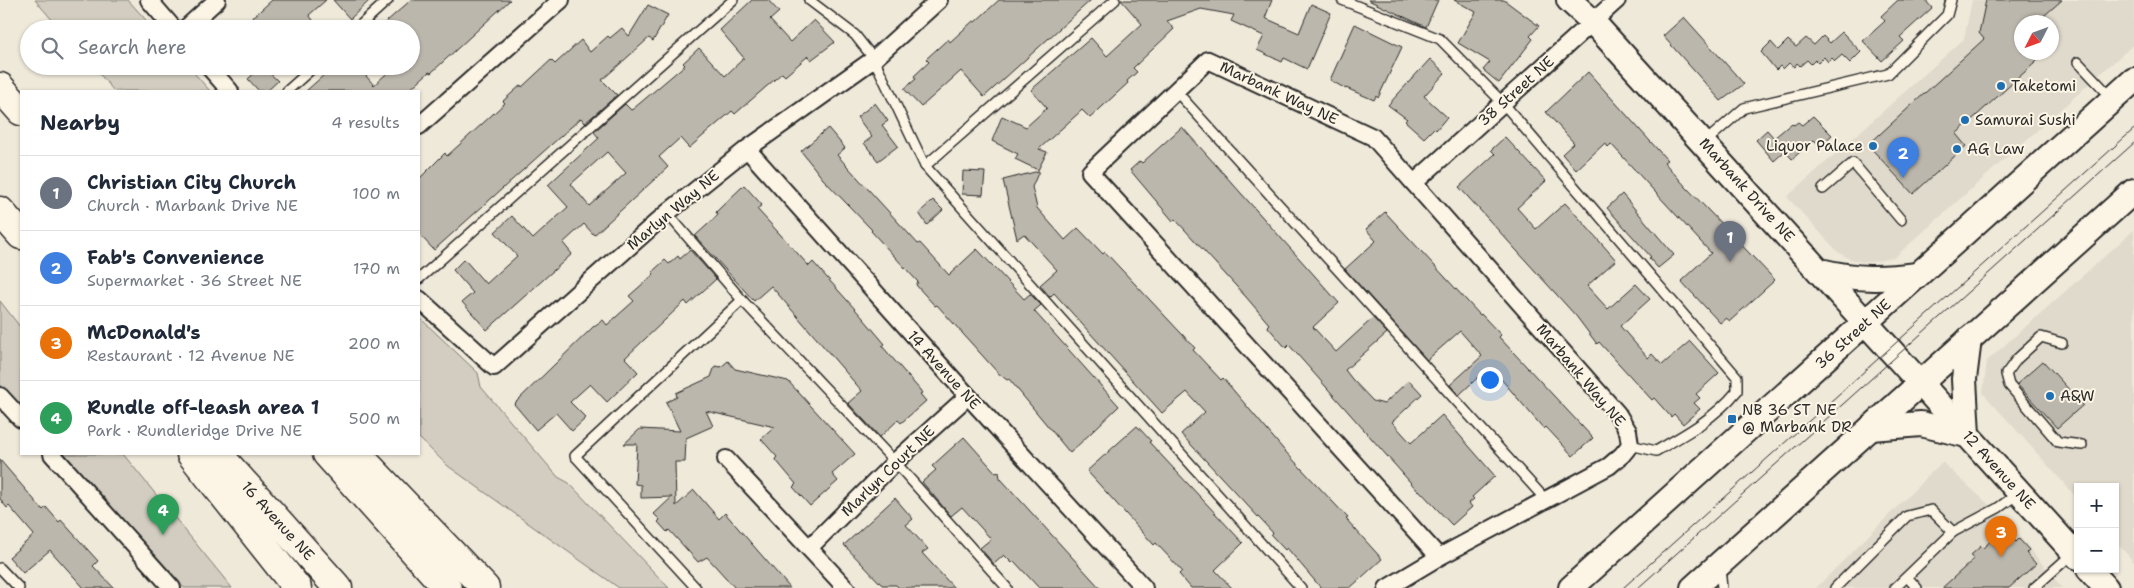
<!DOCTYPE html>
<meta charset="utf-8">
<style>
:root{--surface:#fff;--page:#f6f6f7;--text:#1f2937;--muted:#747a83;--line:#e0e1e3;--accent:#b45309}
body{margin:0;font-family:"Shantell Sans",sans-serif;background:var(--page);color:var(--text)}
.controls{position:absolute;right:15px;bottom:15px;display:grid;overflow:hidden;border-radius:0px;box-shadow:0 1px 4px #0004}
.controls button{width:45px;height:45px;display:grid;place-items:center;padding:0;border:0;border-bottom:1px solid var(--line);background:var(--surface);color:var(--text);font:25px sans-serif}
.compass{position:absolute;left:2014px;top:15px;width:45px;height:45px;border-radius:50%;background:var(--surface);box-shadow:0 1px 4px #0004;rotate:228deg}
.you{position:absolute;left:1489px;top:379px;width:18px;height:18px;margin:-12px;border:4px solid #fff;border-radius:50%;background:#1a73e8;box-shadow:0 0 0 8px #1a73e833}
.badge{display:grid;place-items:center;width:32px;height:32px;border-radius:50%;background:var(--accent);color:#fff;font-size:16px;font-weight:700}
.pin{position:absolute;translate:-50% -41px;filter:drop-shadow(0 1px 2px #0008)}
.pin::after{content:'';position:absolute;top:26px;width:18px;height:15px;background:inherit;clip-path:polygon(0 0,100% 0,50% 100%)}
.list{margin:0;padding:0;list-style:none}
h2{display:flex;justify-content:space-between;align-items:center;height:65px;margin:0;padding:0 20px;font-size:21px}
h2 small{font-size:16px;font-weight:400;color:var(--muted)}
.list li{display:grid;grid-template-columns:32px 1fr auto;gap:15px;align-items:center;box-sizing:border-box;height:75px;padding:0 20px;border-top:1px solid var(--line)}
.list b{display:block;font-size:19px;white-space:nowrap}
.list p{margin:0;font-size:16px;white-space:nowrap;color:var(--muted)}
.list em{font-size:16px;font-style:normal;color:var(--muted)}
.icon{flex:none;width:28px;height:28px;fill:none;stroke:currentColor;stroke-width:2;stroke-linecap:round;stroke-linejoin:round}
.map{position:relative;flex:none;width:2134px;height:588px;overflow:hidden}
.search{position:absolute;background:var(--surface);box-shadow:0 1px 4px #0004;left:20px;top:20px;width:400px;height:55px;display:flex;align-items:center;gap:12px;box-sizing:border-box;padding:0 18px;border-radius:28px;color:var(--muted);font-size:19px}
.panel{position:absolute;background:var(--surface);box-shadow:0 1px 4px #0004;left:20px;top:90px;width:400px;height:365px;border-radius:0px}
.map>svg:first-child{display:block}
.built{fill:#e0dacc;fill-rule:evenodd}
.green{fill:#d2cdc0;stroke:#7e7c76}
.building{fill:#bcb7ac;stroke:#2b2b2b;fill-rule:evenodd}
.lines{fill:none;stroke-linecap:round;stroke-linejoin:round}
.lane-casing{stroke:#2b2b2b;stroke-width:12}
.street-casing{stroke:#2b2b2b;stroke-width:20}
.secondary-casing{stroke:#2b2b2b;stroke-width:28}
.highway-casing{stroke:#2b2b2b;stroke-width:31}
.lane{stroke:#fcf5e5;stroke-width:9}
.street{stroke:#fcf5e5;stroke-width:16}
.secondary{stroke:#fcf5e5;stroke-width:24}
.highway{stroke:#fcf5e5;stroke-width:28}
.tram{stroke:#2b2b2b;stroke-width:1}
.poi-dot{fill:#1f6fb2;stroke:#fcf5e5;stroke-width:2}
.labels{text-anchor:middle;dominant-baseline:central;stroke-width:4;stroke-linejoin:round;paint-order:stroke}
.poi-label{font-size:15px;fill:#2b2b2b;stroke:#fcf5e5;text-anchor:start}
.street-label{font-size:15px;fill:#2b2b2b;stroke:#fcf5e5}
</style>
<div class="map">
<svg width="2134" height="588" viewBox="0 0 2134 588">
<rect width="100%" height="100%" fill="#efe9da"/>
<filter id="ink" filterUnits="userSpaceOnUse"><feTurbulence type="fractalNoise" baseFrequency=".02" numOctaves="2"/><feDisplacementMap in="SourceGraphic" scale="10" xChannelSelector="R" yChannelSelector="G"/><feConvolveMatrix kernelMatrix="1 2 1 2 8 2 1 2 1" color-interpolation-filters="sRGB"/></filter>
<g filter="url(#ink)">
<!-- built -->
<g class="built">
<path d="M1972,0h162v44l-239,213 -20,5h-13l-14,-4 -10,-6 -51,-55 177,-158zM2022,22h30v30h-30z"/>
<path d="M2134,230v332l-19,-21v-54h-37v12l-95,-106 4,-32z"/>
<path d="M1942,462l65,59 55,67h-246z"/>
</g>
<!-- green -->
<g class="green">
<path d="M35,0h93l26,29h-94z"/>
<path d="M93,66h95l22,25h-96z"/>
<path d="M0,301l21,27v79l-21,-23z"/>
<path d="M419,317l59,56 3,14 77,90 11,6 100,105h-50l-171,-122 -29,-28z"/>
<path d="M63,454h60l109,134h-48z"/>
</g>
<!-- building -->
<g class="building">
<path d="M272,0h54l-17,15 11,14h-80z"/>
<path d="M333,0h37l-20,19z"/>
<path d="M411,0h99l-79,73 -2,-1 -21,19h-102l28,-25h23l17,19 21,-19h16v-37h-33z"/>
<path d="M752,0h16l11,12 -9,8 20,22 24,-22 21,22 -24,18 -3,-4 -23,20 -3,-3 -47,41 -3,-3 -43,37 -9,-10 -21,19 9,10 -74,68 -10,-11 -21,19 9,11 -85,76 -25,-28 11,-9 -20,-23 11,-11 22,25 31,-28 -22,-24 17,-16 21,23 35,-32 -20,-22 51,-47 -5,-6 31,-28 6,6 2,-1 52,-44 -2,-2 16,-15 26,28 19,-18 -24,-28zM607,152l19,21 -37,33 -18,-22z"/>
<path d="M999,0h92l-107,97 -23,-26 -40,36 -17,-18 12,-10 -2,-3 15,-14 -3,-3 22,-20 2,3 23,-21 2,1z"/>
<path d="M1121,0h151l-7,18 34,15 12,-29 20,9 -24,56 -23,-11 -2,4 -25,-12 7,-14 -33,-15 3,-6 -33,-6 -34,12 7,8 -41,39 4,4 -10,9 1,2 -38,35 -8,-8 -43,39 8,3 -9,18 -23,-11 3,-5 -26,-13 10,-25 24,11 21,-19 -16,-18 60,-52 16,18 35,-32z"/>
<path d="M1368,0h70l-12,27z"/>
<path d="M1454,0h50l35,26 -9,10 3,3 -34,44 -16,-13 7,-8 -32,-19 18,-31z"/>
<path d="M1898,0h27l7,8 -32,29 4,4 -22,20 -19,-20 22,-20 -4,-5z"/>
<path d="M1986,0h76l-25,22h-15v30h25l-91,82 10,12 -53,48 -45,-49 116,-106 -5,-6z"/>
<path d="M648,5l20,10 -15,26 -4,-3 -47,42 15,15 -32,28 -4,-5 -147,132 -15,-16v-55l26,-26 2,3 58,-53 -2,-2 18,-16 1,2 29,-27 4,4 26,-24 9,12 18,-16 2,2 12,-10 7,8z"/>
<path d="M1684,17l60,67 -23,17 -58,-65z"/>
<path d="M1355,24l47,23 -24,51 -2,-2 -2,4 -28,-12v1l-16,-9z"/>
<path d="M1842,32l19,20 -11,11 -8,-8 -7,6 -3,-3 -4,4 -4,-5 -6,6 -3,-3 -4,4 -4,-4 -7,6 -3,-3 -3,4 -5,-4 -6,6 -3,-3 -4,4 -15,-18 10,-10 7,8 10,-10 8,7 10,-9 8,7 9,-9 7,7z"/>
<path d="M1430,59l15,14 -21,23 23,21 -11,13 -2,-2 -10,10 -19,-17 2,-2 -19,-14z"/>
<path d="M262,66l16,15 -11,10h-8l-11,-12z"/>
<path d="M1588,72l79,88 -3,2 22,25 89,93 -45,41 -4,-3 -6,5 -39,-42 30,-28 -100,-109 -3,3 -3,-4 -29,27 -14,-16 12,-11 -28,-31z"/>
<path d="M875,103l13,18 -6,4 16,21 -20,15 -14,-18 8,-6 -15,-20z"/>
<path d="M1813,116l19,19 -12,11 -6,-6 -22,19 -7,-8 -11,10 -18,-21 11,-10 7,8 18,-15 2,2 4,-3 4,3z"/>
<path d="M1182,127l157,176 -26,24 23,25 37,-34 14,15 -42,37 7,9 21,22 11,3 25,-24 13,14 -30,28 19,21 31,-28 53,61 -23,21 2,2 -5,4 3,4 -20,18 -33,-35 -1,1 -129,-146 -3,3 -19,-22 2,-2 -23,-27 -71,-78 -2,2 -43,-51 10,-9 2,2z"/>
<path d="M828,128l17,20 -8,7 81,89 2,-1 29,32 28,-26 47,50 6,-5 11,11 -7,6 85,95 -49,47 -61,-74 -2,1 -9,-7 -61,-68 -2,1 -19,-21 2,-3 -47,-51 1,-1 -49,-51 -22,-28z"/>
<path d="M1505,137l41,44 -29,27 19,21 29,-26 14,15 37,42 -29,26 21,23 28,-25 14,15 -30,27 28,32 4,-4 10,11 28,-24 29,32 -23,21 4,4 -6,5 6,6 -17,15 -9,-10 -3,3 -17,-19 -2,2 -53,-58 -2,2 -21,-28 -117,-129 36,-33 -4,-4z"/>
<path d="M963,171l22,1 -2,23 -21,-1z"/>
<path d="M1039,171l-7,16 5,21 28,32 13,-12 25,26 2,-2 90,96 -2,2 28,30 2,-2 60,71 65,69 -2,1 36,40 -32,29h-29l-34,-40 -2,2 -14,-15 2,-2 -92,-99 24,-22 -18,-20 -25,21 -108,-120 -4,4 -10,-12 17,-15 -33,-36 -7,5 -14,-59z"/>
<path d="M744,185l18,20 -5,4 52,57 4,-4 16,18 34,38 22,26 -3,2 38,44 2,3 -2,1 6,7 -25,22 -3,-3 -18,17 -32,-34 14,-12 -91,-105 -17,15 -59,-65 23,-21 -2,-3z"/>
<path d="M1622,194l52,61 -16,13 -9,-10 2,-1 -44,-49z"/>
<path d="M933,200l10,10 -16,15 -8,-12z"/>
<path d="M1385,212l95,103 1,-1 20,21 -2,2 94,101 -20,18 -27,-29 -2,2 -43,-50 -4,3 -11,-12 -27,25 -9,-10 32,-29 -22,-25 -33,29 -82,-91 31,-28 -10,-12z"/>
<path d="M690,250l26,29 -28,26 -3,-4 -60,57 13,14 -31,30 -17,-18 -20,18 16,16 -14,13 -16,-18 -20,17 -22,-26 80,-78 9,-6 4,5 27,-24 -5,-5 25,-22 -2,-2 13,-12 4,4 9,-8 2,3z"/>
<path d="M728,361l7,8 53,12 67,73 -23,20 6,7 -28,25 -17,-19 3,-3 -21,-25 2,-2 -16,-18 14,-12 -69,-16 7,15 -27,12 -1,24h-10l1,44 18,-16 25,29 6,-6 65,75h-55l-28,-31 -9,5 -29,-32 -2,2 -9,-10 2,-2 -6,-6 18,-17 -31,1v-13l-6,-1 2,-40h-13l16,-15 40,2 -14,-29 11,-5 -1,-4 35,-16 4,-11 6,1z"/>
<path d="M2043,361l40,44 -26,23 -40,-44z"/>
<path d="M1137,426l14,15 -2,1 94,101 -28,27 17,18h-41l-12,-14 3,-3 -26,-28 -2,2 -67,-74z"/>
<path d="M964,437l32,36 3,-1 1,6 100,110h-61l-25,-27 -2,2 -8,-8 -10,9 -14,-16 11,-9 -29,-32 -11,9 -29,-34 14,-12 -4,-4z"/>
<path d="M0,460l43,50 3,-3 13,15 2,-2 37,41 -5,5 21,22h-30l-34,-38 -27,23 -14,-16 25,-22 -25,-29 -2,2 -7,-9z"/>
<path d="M895,498l18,21 -7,6 22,24 -6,4 32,35h-55l-3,-3h-14l-38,-40z"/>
<path d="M2004,529l12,13 3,-3 10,11 -3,3 10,11 -27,24h-67l32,-29 -3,-4 10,-9 2,2z"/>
</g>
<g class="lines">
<defs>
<g id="lane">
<path d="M809,0l46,35 19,24 51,107 376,422"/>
<path d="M1342,0l98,39 63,64 234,274v14c-22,27 -51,43 -81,60l-26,-6"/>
<path d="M356,29l32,-29"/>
<path d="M2078,62l34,36"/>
<path d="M287,91l28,-25"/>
<path d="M1176,91l369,408"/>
<path d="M1704,143l40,-35 144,-34 59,-59 4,-15"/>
<path d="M925,166l190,-166"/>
<path d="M1823,189l30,-26 48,57"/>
<path d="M667,213l75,87"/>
<path d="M419,279l314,-279"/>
<path d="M2062,343l-21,-6 -24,22 -11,15 3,11 49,57 24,3"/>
<path d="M0,568l19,20"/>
<path d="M1720,568l2,20"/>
<path d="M1907,577l10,11"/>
<path d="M696,588l-121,-132 167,-156 153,162 112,126"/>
<path d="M1835,588l72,-72 24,-6 22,22 45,-24 21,-15"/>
<path d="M1895,588l58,-56"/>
<path d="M2034,588l39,-35"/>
</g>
<g id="street">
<path d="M149,0l25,29"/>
<path d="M185,29l32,-29"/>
<path d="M208,66l22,25"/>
<path d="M419,126l142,-126"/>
<path d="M747,149l221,247 176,192"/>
<path d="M1414,183l203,-183"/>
<path d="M419,299l75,68 173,-154 80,-64 127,-90 65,-59"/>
<path d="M0,396l21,23"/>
<path d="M52,454l120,134"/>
<path d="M726,459l120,129"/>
<path d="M810,547l85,-85 73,-66"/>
<path d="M1387,588l52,-31 170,-91 13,-11 8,-10 -2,-14 -11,-18 -244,-276 -165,-77 -118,112 349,385"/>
</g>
<g id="secondary">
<path d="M1569,0l24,22 485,535"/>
<path d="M1820,271c37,9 62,8 98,4"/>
<path d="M1871,428l50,-4 46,11"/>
<path d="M1967,435l-3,-56 5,-40"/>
<path d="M2089,569l17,19"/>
<path d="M1571,588l563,-508"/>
<path d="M1693,588l441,-397"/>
</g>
<g id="highway">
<path d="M0,87l21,24"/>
<path d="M0,211l21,24"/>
<path d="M191,454l106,134"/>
<path d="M218,454l120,134"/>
<path d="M327,454l120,134"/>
<path d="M357,454l128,134"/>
</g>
</defs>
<!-- lane casing -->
<use href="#lane" class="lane-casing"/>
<!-- street casing -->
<use href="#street" class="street-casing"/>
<!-- secondary casing -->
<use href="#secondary" class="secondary-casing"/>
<!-- highway casing -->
<use href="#highway" class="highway-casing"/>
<!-- lane -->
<use href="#lane" class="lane"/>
<!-- street -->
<use href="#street" class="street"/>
<!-- secondary -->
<use href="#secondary" class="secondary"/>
<!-- highway -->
<use href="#highway" class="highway"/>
<!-- tram -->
<g class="tram">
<path d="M1623,588l511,-459"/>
<path d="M1638,588l496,-445"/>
</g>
</g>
</g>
<!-- markers -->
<g class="poi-dot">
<circle cx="2001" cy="86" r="5"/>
<circle cx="1965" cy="120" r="5"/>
<circle cx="1873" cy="146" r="5"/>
<circle cx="1957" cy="149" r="5"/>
<circle cx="2050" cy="396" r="5"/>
<rect x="1727" y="414" width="10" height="10" rx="2.5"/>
</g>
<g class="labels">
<!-- poi labels -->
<g class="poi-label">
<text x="2011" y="86">Taketomi</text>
<text x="1975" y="120">Samurai Sushi</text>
<text x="1863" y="146" text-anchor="end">Liquor Palace</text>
<text x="1967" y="149">AG Law</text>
<text x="2060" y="396">A&amp;W</text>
<text x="1742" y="410">NB 36 ST NE<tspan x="1742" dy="17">@ Marbank DR</tspan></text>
</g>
<!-- street labels -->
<g class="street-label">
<text transform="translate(1516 91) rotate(-42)">38 Street NE</text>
<text transform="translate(1279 93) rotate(25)">Marbank Way NE</text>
<text transform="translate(1747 190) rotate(48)">Marbank Drive NE</text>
<text transform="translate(673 210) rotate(-40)">Marlyn Way NE</text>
<text transform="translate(1853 334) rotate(-42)">36 Street NE</text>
<text transform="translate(944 370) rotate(48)">14 Avenue NE</text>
<text transform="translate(1581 375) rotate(50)">Marbank Way NE</text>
<text transform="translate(1999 470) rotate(48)">12 Avenue NE</text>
<text transform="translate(888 471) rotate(-44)">Marlyn Court NE</text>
<text transform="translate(278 521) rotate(48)">16 Avenue NE</text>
</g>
</g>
</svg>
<div class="controls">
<button>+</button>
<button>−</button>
</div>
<svg class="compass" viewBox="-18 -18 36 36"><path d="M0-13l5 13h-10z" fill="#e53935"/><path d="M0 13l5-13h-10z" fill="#747a83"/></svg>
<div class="you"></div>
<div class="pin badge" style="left:1730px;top:262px;background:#6b7280">1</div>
<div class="pin badge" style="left:1903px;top:178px;background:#3f7fe0">2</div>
<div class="pin badge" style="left:2001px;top:557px;background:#e8710a">3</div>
<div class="pin badge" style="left:163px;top:535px;background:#2e9e5b">4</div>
<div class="search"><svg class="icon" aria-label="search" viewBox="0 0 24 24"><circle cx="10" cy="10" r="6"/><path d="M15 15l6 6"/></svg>Search here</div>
<section class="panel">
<h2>Nearby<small>4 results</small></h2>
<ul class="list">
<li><span class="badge" style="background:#6b7280">1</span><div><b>Christian City Church</b><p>Church · Marbank Drive NE</p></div><em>100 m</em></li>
<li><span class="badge" style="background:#3f7fe0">2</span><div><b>Fab's Convenience</b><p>Supermarket · 36 Street NE</p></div><em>170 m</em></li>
<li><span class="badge" style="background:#e8710a">3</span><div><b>McDonald's</b><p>Restaurant · 12 Avenue NE</p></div><em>200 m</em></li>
<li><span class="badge" style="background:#2e9e5b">4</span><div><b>Rundle off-leash area 1</b><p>Park · Rundleridge Drive NE</p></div><em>500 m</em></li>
</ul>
</section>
</div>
